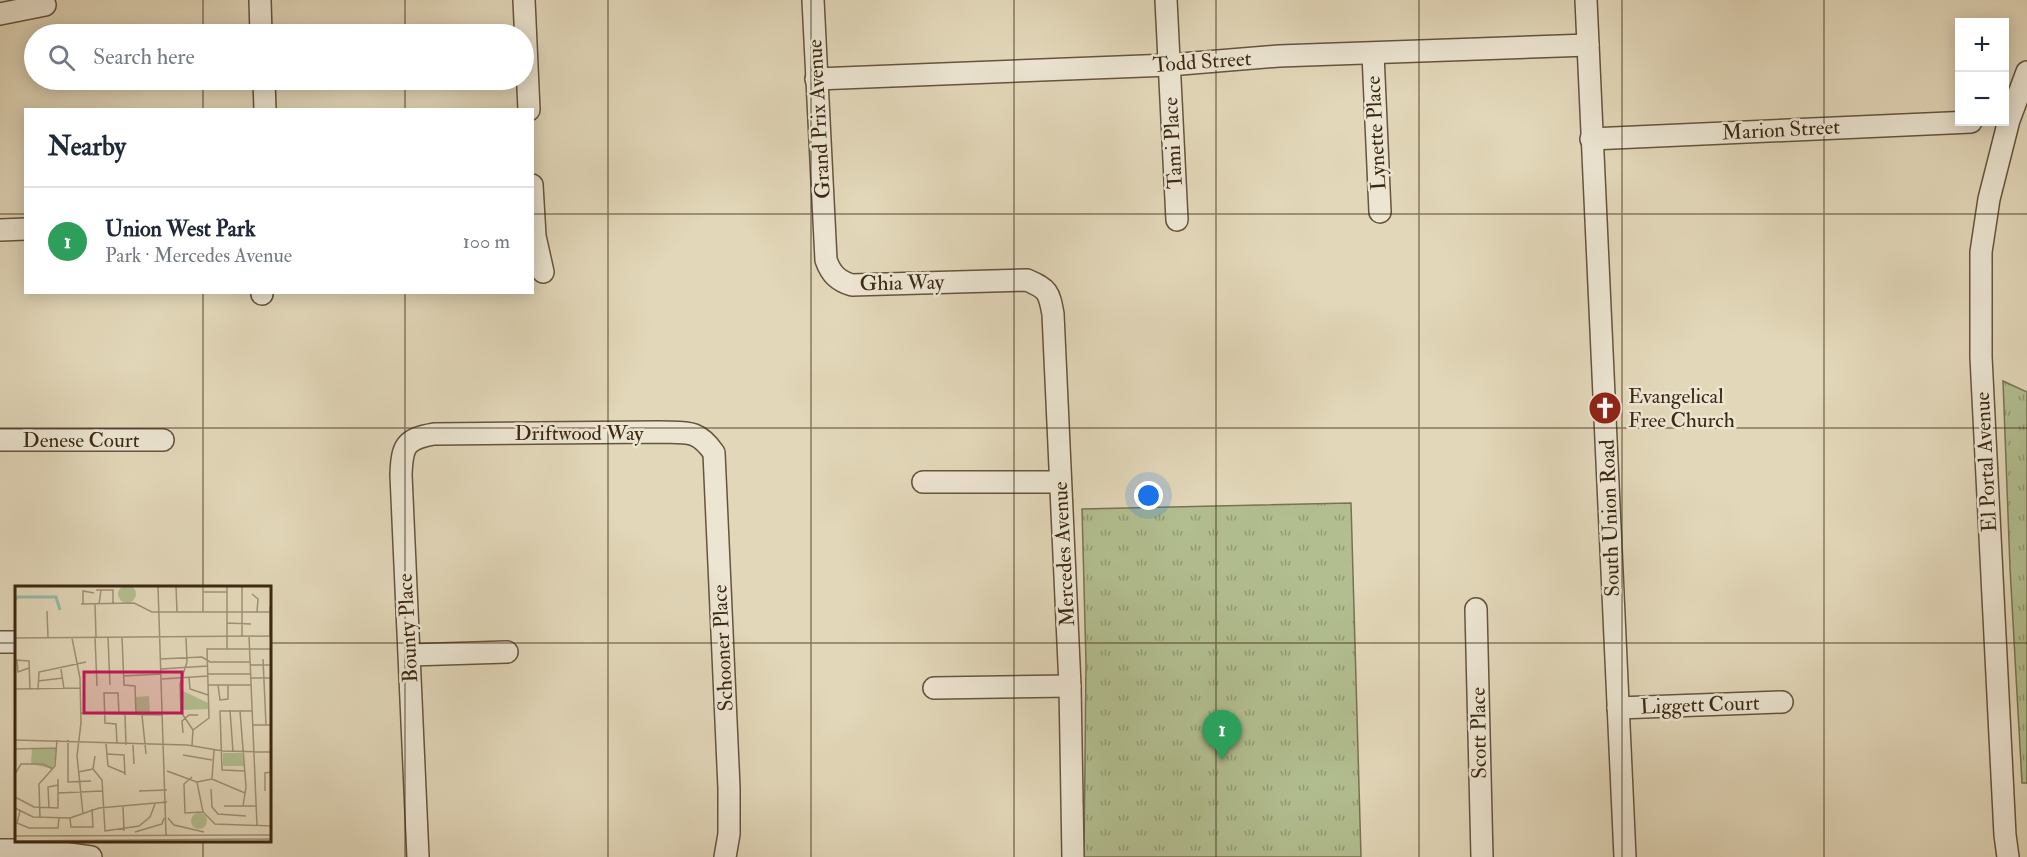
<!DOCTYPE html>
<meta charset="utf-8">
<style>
:root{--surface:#fff;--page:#f6f6f7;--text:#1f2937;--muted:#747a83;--line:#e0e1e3;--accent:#8f2418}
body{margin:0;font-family:"IM FELL Double Pica",serif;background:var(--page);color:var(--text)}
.controls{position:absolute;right:18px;top:18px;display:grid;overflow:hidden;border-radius:0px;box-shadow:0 3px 15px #0003}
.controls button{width:54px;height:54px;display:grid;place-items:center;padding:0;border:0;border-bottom:2px solid var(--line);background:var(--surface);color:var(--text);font:30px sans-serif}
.you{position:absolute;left:1149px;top:496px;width:21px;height:21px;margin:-15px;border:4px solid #fff;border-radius:50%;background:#1a73e8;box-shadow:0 0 0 9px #1a73e833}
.badge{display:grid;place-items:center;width:39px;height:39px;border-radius:50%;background:var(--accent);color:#fff;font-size:20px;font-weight:700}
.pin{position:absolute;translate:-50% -50px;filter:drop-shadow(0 2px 3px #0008)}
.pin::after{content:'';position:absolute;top:32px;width:21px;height:18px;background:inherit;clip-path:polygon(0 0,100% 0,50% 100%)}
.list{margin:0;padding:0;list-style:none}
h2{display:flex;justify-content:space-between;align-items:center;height:78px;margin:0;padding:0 24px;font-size:26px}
h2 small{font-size:20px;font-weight:400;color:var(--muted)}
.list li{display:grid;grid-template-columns:39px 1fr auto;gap:18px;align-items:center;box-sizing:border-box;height:108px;padding:0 24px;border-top:2px solid var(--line)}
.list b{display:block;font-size:22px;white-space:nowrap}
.list p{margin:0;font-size:20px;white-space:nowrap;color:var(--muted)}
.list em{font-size:20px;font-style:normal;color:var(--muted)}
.icon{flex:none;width:33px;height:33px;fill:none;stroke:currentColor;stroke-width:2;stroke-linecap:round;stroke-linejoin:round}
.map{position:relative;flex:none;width:2027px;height:857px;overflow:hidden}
.search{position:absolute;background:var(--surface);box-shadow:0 3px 15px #0003;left:24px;top:24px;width:510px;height:66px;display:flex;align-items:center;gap:15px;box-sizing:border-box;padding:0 21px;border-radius:33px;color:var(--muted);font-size:22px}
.panel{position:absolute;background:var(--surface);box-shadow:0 3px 15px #0003;left:24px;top:108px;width:510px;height:186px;border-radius:0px}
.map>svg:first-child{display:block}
.park{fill:url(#park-tufts);stroke:#777451;stroke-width:1.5}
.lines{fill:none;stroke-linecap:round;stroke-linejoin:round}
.minor-casing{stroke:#66543c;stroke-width:24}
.minor{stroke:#ece5d2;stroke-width:21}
.grid{fill:none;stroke:#3c2912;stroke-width:1.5;stroke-opacity:0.55}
.labels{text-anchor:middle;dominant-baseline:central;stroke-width:5;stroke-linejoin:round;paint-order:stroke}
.street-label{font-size:21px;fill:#3c2912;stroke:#ece5d2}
.poi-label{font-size:21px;fill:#3c2912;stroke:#ece5d2;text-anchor:start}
.inset-river{fill:none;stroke:#96baaa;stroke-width:3}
.inset-road{fill:none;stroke:#a09176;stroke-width:1.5}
.view{fill:#c2185b;fill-opacity:0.15;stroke:#c2185b;stroke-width:3}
.inset-edge{fill:none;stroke:#3c2912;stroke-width:3}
</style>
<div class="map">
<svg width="2027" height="857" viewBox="0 0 2027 857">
<defs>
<pattern id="park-tufts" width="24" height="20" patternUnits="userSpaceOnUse" patternTransform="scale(1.5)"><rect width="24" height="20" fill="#b2be90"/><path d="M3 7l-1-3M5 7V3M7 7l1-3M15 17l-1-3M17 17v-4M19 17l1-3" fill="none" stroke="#929a74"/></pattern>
</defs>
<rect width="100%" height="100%" fill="#e2d7b9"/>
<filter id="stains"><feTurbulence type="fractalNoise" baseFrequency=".00333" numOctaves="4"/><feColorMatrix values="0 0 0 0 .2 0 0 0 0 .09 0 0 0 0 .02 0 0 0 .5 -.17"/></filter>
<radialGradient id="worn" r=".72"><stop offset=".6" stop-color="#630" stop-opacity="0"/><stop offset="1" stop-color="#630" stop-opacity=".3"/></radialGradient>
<!-- park -->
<g class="park">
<path d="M2003,381l24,11v391h-5l-12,-215z"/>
<path d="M1351,503l10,354h-277l2,-194 -4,-154z"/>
</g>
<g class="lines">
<defs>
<g id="minor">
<path d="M260,0l1,34"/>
<path d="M524,0l5,110"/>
<path d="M813,0l13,260c5,14 12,21 26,25l175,-5c21,9 22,12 26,34l17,372 3,171"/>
<path d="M1166,0l11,220"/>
<path d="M1586,0l39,857"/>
<path d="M0,14l45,-9"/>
<path d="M1373,54l7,158"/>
<path d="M816,79l353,-14 110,-9 309,-11"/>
<path d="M264,80l1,30"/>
<path d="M1591,139l380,-17"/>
<path d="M532,185l3,51 8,36"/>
<path d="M0,230l26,-1"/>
<path d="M262,294v-2"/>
<path d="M0,440h163"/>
<path d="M923,482h137"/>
<path d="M1476,609l6,248"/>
<path d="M0,642h16"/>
<path d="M410,655l97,-3"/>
<path d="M934,688l136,-2"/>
<path d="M1618,708l164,-6"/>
<path d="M0,850h40l51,7"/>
<path d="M418,857l-17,-382c1,-29 4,-36 33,-41l224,-2c27,1 39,-4 56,21l15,335v46l-4,23"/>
<path d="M2008,857l-3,-22 -24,-478v-105l8,-53 20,-79 18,-48"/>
</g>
</defs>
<!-- minor casing -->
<use href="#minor" class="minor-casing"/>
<!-- minor -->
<use href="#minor" class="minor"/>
</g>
<!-- grid -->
<path class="grid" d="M203,0v34M405,0v34M608,0v857M811,0v857M1014,0v857M1216,0v857M1419,0v857M1622,0v857M1824,0v857M203,80v30M405,80v30M0,214h26M532,214h1495M203,292v295M405,292v565M0,428h2027M0,643h16M270,643h1757M203,840v17"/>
<!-- icons -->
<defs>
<symbol id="church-disc" viewBox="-11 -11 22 22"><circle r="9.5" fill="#8f2418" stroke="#ece5d2"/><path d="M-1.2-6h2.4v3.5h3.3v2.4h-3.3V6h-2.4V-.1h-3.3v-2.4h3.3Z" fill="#fff"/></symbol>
</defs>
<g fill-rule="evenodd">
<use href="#church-disc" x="1586" y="389" width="38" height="38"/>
</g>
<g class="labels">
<!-- street labels -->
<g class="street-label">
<text transform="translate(1202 62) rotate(-4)">Todd Street</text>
<text transform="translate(819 119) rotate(-93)">Grand Prix Avenue</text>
<text transform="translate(1781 130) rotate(-3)">Marion Street</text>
<text transform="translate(1376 133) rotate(-93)">Lynette Place</text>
<text transform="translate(1173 143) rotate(-93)">Tami Place</text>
<text transform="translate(902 283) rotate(-1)">Ghia Way</text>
<text x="579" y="433">Driftwood Way</text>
<text x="81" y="440">Denese Court</text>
<text transform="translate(1986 462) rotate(-93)">El Portal Avenue</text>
<text transform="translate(1610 518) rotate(-92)">South Union Road</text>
<text transform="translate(1064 554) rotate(-93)">Mercedes Avenue</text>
<text transform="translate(408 628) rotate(-93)">Bounty Place</text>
<text transform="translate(723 648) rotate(-93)">Schooner Place</text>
<text transform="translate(1700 705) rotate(-2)">Liggett Court</text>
<text transform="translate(1479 733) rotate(-91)">Scott Place</text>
</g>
<!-- poi labels -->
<g class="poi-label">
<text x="1628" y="396">Evangelical<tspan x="1628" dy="24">Free Church</tspan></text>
</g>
</g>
<!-- overview -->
<g transform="translate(15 586)">
<rect width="256" height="256" fill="#e2d7b9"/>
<path d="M103 8a9 9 0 1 1 18 0a9 9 0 1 1-18 0ZM166,104l27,13v6l-26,1zM134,110l1,18h-14v-17zM17,162h25l-4,21 -22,-5zM208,167h19l2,13h-21zM176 235a8 8 0 1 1 16 0a8 8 0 1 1-16 0Z" fill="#b2be90"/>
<path class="inset-river" d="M0,14l2,-3h39l4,13"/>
<path class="inset-road" d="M143,0l8,250M161,0l1,26M188,0v26M227,0v50M81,4h5l-2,14M86,4h12v13M188,6h24M237,8l6,5 -1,13M66,18l53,-1 18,9h120M68,18v-13l11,2M80,18l1,33M32,25l1,27M212,37l24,1M255,49v-28M234,50l8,190M80,51l2,49M93,51l2,48M107,51l2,48 11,1 1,29M171,51l1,25 -7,22 1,28 12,18 -1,15M0,52l257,-2M57,52l8,40 1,45 -4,33 6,58M212,63v-63M145,73l42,-2 8,5h40M248,73l3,66M0,74l14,1 1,29M2,74l1,12 11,-4M235,79h22M46,83l3,20M146,83l46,-3M193,88h43M108,90l38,-2M174,91l1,12 18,6M236,92h21M147,93l46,-3M23,95l25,-3M193,99h43M203,99l2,15 8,-1v-14M0,103l65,-1M23,104l1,-18 47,-10M215,124l3,42M225,125l6,76 -3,19M66,127l82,2M110,129l1,30M127,129l4,39M238,139h19M178,144l16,-12 -2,-69h65M168,147l-1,-12 7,-6h9M0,154l172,5 36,6 49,1M53,154v42l23,-1M91,158l2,22 17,7M102,158l-1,-20 -11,-1 -1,-30h14l1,22M118,159l1,19M0,163l42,-1M91,168l18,1 1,20M168,169l29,5M78,183l9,11 3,51 34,-5 11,-9 5,-13M152,185l30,11 6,30 12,12 57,2M230,185l-23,-1 -2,-59h32M63,186l15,-3 2,-13M0,188l6,-10h22l10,5M177,191l-8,7 1,29 18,-1M197,193l2,-29M182,196l15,-3 33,14M196,203l1,18 6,7 28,2M124,205l28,-1M250,205v-18l7,-1M43,207l44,-2M0,211l19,10 24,1v-29M209,220h32M108,221l1,24M0,222l18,9 37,1 29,-10 68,-6M34,222l-1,-21 10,-2M5,225l-3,12 12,5h29l1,-10M25,232l-1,-34 16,-18 2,-26M55,232l1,9h22l-1,-18M153,232l6,7 30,7M120,246l27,-8 2,-6M0,250l257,-1M0,255l257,-2"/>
<path class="view" d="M69,86h98v41h-98z"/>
<rect width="256" height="256" class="inset-edge"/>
</g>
<rect width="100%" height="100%" filter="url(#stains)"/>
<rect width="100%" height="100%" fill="url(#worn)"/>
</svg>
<div class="controls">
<button>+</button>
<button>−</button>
</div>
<div class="you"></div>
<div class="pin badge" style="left:1222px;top:760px;background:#2e9e5b">1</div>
<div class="search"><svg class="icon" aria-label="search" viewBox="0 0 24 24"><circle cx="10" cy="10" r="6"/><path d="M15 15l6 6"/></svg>Search here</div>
<section class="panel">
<h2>Nearby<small></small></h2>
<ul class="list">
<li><span class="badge" style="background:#2e9e5b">1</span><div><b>Union West Park</b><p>Park · Mercedes Avenue</p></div><em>100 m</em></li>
</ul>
</section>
</div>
